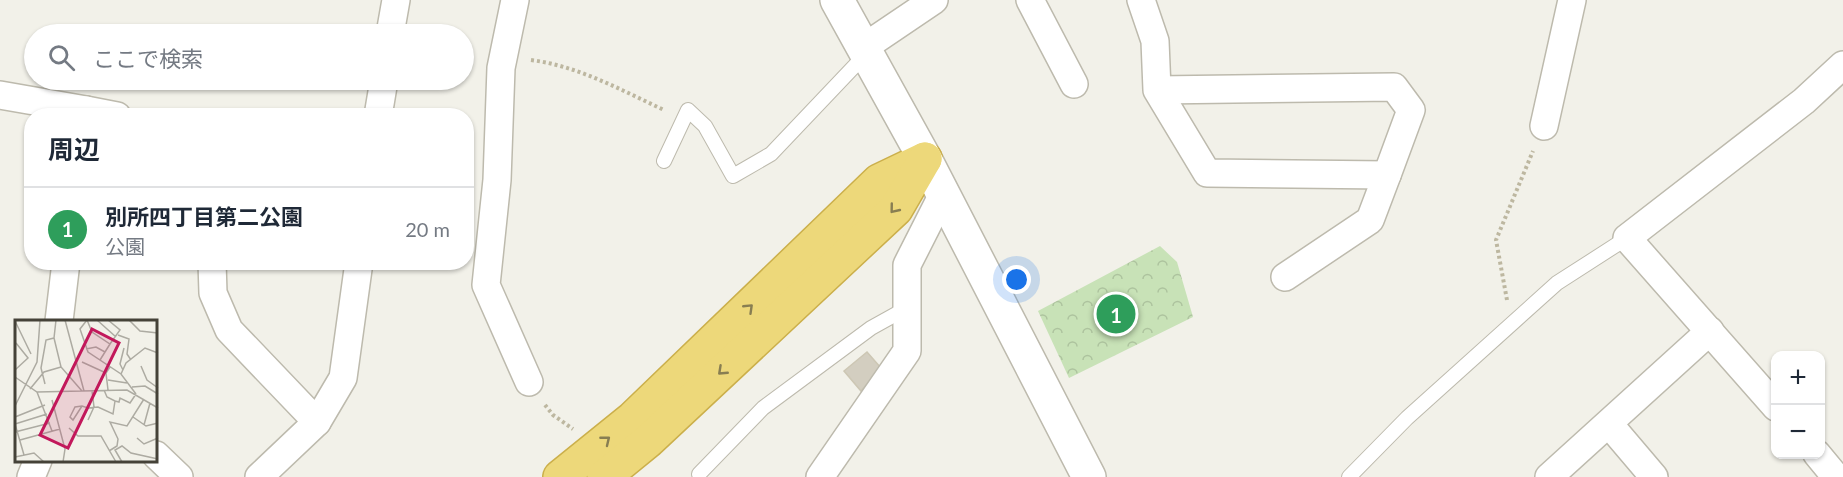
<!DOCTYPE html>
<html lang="ja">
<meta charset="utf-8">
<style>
:root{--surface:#fff;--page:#f6f6f7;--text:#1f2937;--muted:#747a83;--line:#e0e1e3;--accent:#b45309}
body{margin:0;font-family:Lato,"Noto Sans JP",sans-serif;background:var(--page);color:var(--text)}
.controls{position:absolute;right:18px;bottom:18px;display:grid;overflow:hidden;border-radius:12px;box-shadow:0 2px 4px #0004}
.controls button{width:54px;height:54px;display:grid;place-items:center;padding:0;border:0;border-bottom:2px solid var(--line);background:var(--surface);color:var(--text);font:30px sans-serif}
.you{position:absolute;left:1017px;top:280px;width:21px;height:21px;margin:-15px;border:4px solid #fff;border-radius:50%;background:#1a73e8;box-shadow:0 0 0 9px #1a73e833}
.badge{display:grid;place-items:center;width:39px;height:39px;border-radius:50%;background:var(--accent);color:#fff;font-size:20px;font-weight:700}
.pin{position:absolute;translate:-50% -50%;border:3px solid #fff;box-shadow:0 2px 6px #0006}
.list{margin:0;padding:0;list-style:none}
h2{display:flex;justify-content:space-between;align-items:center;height:78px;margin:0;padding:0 24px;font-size:26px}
h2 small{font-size:20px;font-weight:400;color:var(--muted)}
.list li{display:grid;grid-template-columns:39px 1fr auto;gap:18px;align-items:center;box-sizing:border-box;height:84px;padding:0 24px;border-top:2px solid var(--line)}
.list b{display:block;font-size:22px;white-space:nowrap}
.list p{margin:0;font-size:20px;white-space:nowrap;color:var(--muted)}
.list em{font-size:20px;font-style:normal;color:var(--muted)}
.icon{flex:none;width:33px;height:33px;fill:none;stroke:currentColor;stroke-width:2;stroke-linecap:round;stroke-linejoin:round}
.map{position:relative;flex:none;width:1843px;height:477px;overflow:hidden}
.search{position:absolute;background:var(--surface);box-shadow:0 2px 4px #0004;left:24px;top:24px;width:450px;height:66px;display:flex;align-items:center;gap:15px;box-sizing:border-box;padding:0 21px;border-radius:33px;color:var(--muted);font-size:22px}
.panel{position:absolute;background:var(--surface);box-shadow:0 2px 4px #0004;left:24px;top:108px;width:450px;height:162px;border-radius:24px}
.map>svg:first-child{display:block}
.park{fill:url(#park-crowns)}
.building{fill:#d3cec0;stroke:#cdc7b4;stroke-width:1.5}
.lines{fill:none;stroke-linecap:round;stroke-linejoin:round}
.service-casing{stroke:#bdbaad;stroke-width:16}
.minor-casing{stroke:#bdbaad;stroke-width:30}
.tertiary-casing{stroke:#bdbaad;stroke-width:36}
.motorway-casing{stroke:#cbaf4b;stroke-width:36}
.path{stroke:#bdb7a0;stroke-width:4;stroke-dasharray:3 3;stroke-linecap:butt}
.service{stroke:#fff;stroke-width:14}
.minor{stroke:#fff;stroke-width:27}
.tertiary{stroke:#fff;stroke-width:33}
.motorway{stroke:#edd87a;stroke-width:33}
.oneway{stroke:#887e52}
.inset-road{fill:none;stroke:#adaba2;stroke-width:1.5}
.view{fill:#c2185b;fill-opacity:0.15;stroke:#c2185b;stroke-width:3}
.inset-edge{fill:none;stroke:#454238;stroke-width:3}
</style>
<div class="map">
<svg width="1843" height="477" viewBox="0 0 1843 477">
<defs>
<pattern id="park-crowns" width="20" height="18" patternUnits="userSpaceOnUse" patternTransform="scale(1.5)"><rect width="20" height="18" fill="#c8e2b7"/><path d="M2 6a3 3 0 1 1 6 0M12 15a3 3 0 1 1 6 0" fill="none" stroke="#adc39e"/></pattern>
</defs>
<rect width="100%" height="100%" fill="#f2f1e9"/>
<!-- park -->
<path class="park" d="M1160,246l17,16 16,55 -124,61 -31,-67z"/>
<!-- building -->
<path class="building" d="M867,352l14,16 -20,23 -17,-20z"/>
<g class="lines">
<defs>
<g id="service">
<path d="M664,161l24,-51 17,16 28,50 38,-22 95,-100"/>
<path d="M699,474l64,-66 108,-80 36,-20"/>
<path d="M1349,477l58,-59 150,-135 70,-45"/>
</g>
<g id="minor">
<path d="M515,0l-14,68 -4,112 -11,105 43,97"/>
<path d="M1030,0l44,84"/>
<path d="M1141,0l14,41 2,49 50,83 180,2 24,-65 -17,-23 -237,3"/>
<path d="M390,34l6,-34"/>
<path d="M863,48l71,-48"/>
<path d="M0,95l86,15 -1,6"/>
<path d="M86,110l31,6"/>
<path d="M378,116l6,-36"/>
<path d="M1544,126l28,-126"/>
<path d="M212,262l1,31 16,37 88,92"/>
<path d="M1285,277l85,-57 17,-45"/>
<path d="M59,321l7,-59"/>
<path d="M1776,407l-149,-169 177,-137 39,-36"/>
<path d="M1609,424l45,53"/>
<path d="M1817,454l19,23"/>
<path d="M156,455l23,22"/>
<path d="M31,477l7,-17"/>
<path d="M259,477l58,-55 26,-44 16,-116"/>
<path d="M820,477l87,-126v-86l36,-71"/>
<path d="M1549,477l161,-146"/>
</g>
<path id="tertiary" d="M837,0l88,159 164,318"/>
<g id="motorway">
<path d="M560,477l73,-59 246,-237 46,-22"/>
<path d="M604,477l44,-36 248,-232 29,-50"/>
</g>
</defs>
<!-- service casing -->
<use href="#service" class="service-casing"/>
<!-- minor casing -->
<use href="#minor" class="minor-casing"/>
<!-- tertiary casing -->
<use href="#tertiary" class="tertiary-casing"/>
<!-- motorway casing -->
<use href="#motorway" class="motorway-casing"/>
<!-- path -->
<g class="path">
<path d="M531,60c47,6 90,30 133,50"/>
<path d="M1507,300l-11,-60 37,-89"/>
<path d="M545,405l8,10 20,14"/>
</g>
<!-- service -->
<use href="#service" class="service"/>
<!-- minor -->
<use href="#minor" class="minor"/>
<!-- tertiary -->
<use href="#tertiary" class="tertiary"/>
<!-- motorway -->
<use href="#motorway" class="motorway"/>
</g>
<!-- one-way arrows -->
<defs><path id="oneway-chevron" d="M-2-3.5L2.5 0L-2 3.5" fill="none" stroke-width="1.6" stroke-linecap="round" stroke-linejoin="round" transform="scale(1.5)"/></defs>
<g class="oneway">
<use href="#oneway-chevron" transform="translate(894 209) rotate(129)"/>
<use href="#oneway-chevron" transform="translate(749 308) rotate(-44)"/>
<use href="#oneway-chevron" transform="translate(722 371) rotate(137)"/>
<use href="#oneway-chevron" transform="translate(606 440) rotate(-39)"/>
</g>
<!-- overview -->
<g transform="translate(15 320)">
<rect width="142" height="142" fill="#f2f1e9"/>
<path class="inset-road" d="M50,0l19,71M72,0l-7,9 8,23 33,22 15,20M72,0l5,12 18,12 10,-14 -12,-10M82,0l19,17M114,0l11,11 18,2M0,1l16,33M103,15l11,4 -2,15 4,6M39,18l2,-18M71,29l10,-2 9,5M85,40l10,-16M67,42l24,11M126,46l6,14 11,8M0,50l13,-12 -12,-15M108,50l-3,-6 4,-16M106,54l5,-11 19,-15 13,5M0,57l22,15 90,-2 31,18M93,60l19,3M30,64l-4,-16 5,-28 8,-2 7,29 21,24M117,67l13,-1 13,8M15,69l14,-17 17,-5M93,70l-2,-17 4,-6M22,72l15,39M37,80l13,49 -2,13M100,81l4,1 1,-4 10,5 6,-9M0,86l22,-44 3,-42M67,86l-9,14 -3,-3 5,-10 7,-1 6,2 10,-1 15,7 2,-13 -8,-4 -3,-7M0,97l30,-12M118,97l13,9 12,-3M73,100l6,-13 -2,-16M0,104l32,-10M0,104l9,31M129,105l6,-22M54,108l9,8h23l15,26M0,112l35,-9M122,118l7,6 14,-6M5,120l40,-11M94,131l8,-5 1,-7 -8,-17 17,4 17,-27M0,137l19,-4 10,9M107,142l-7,-12 7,-4 9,7 27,6"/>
<path class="view" d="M77,9l27,14 -51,105 -28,-13z"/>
<rect width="142" height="142" class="inset-edge"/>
</g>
</svg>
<div class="controls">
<button>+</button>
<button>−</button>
</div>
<div class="you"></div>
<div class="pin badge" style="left:1116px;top:314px;background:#2e9e5b">1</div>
<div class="search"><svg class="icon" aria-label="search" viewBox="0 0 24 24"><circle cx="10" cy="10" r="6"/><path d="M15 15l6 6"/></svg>ここで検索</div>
<section class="panel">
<h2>周辺<small></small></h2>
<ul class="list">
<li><span class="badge" style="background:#2e9e5b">1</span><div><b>別所四丁目第二公園</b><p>公園</p></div><em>20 m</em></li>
</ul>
</section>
</div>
